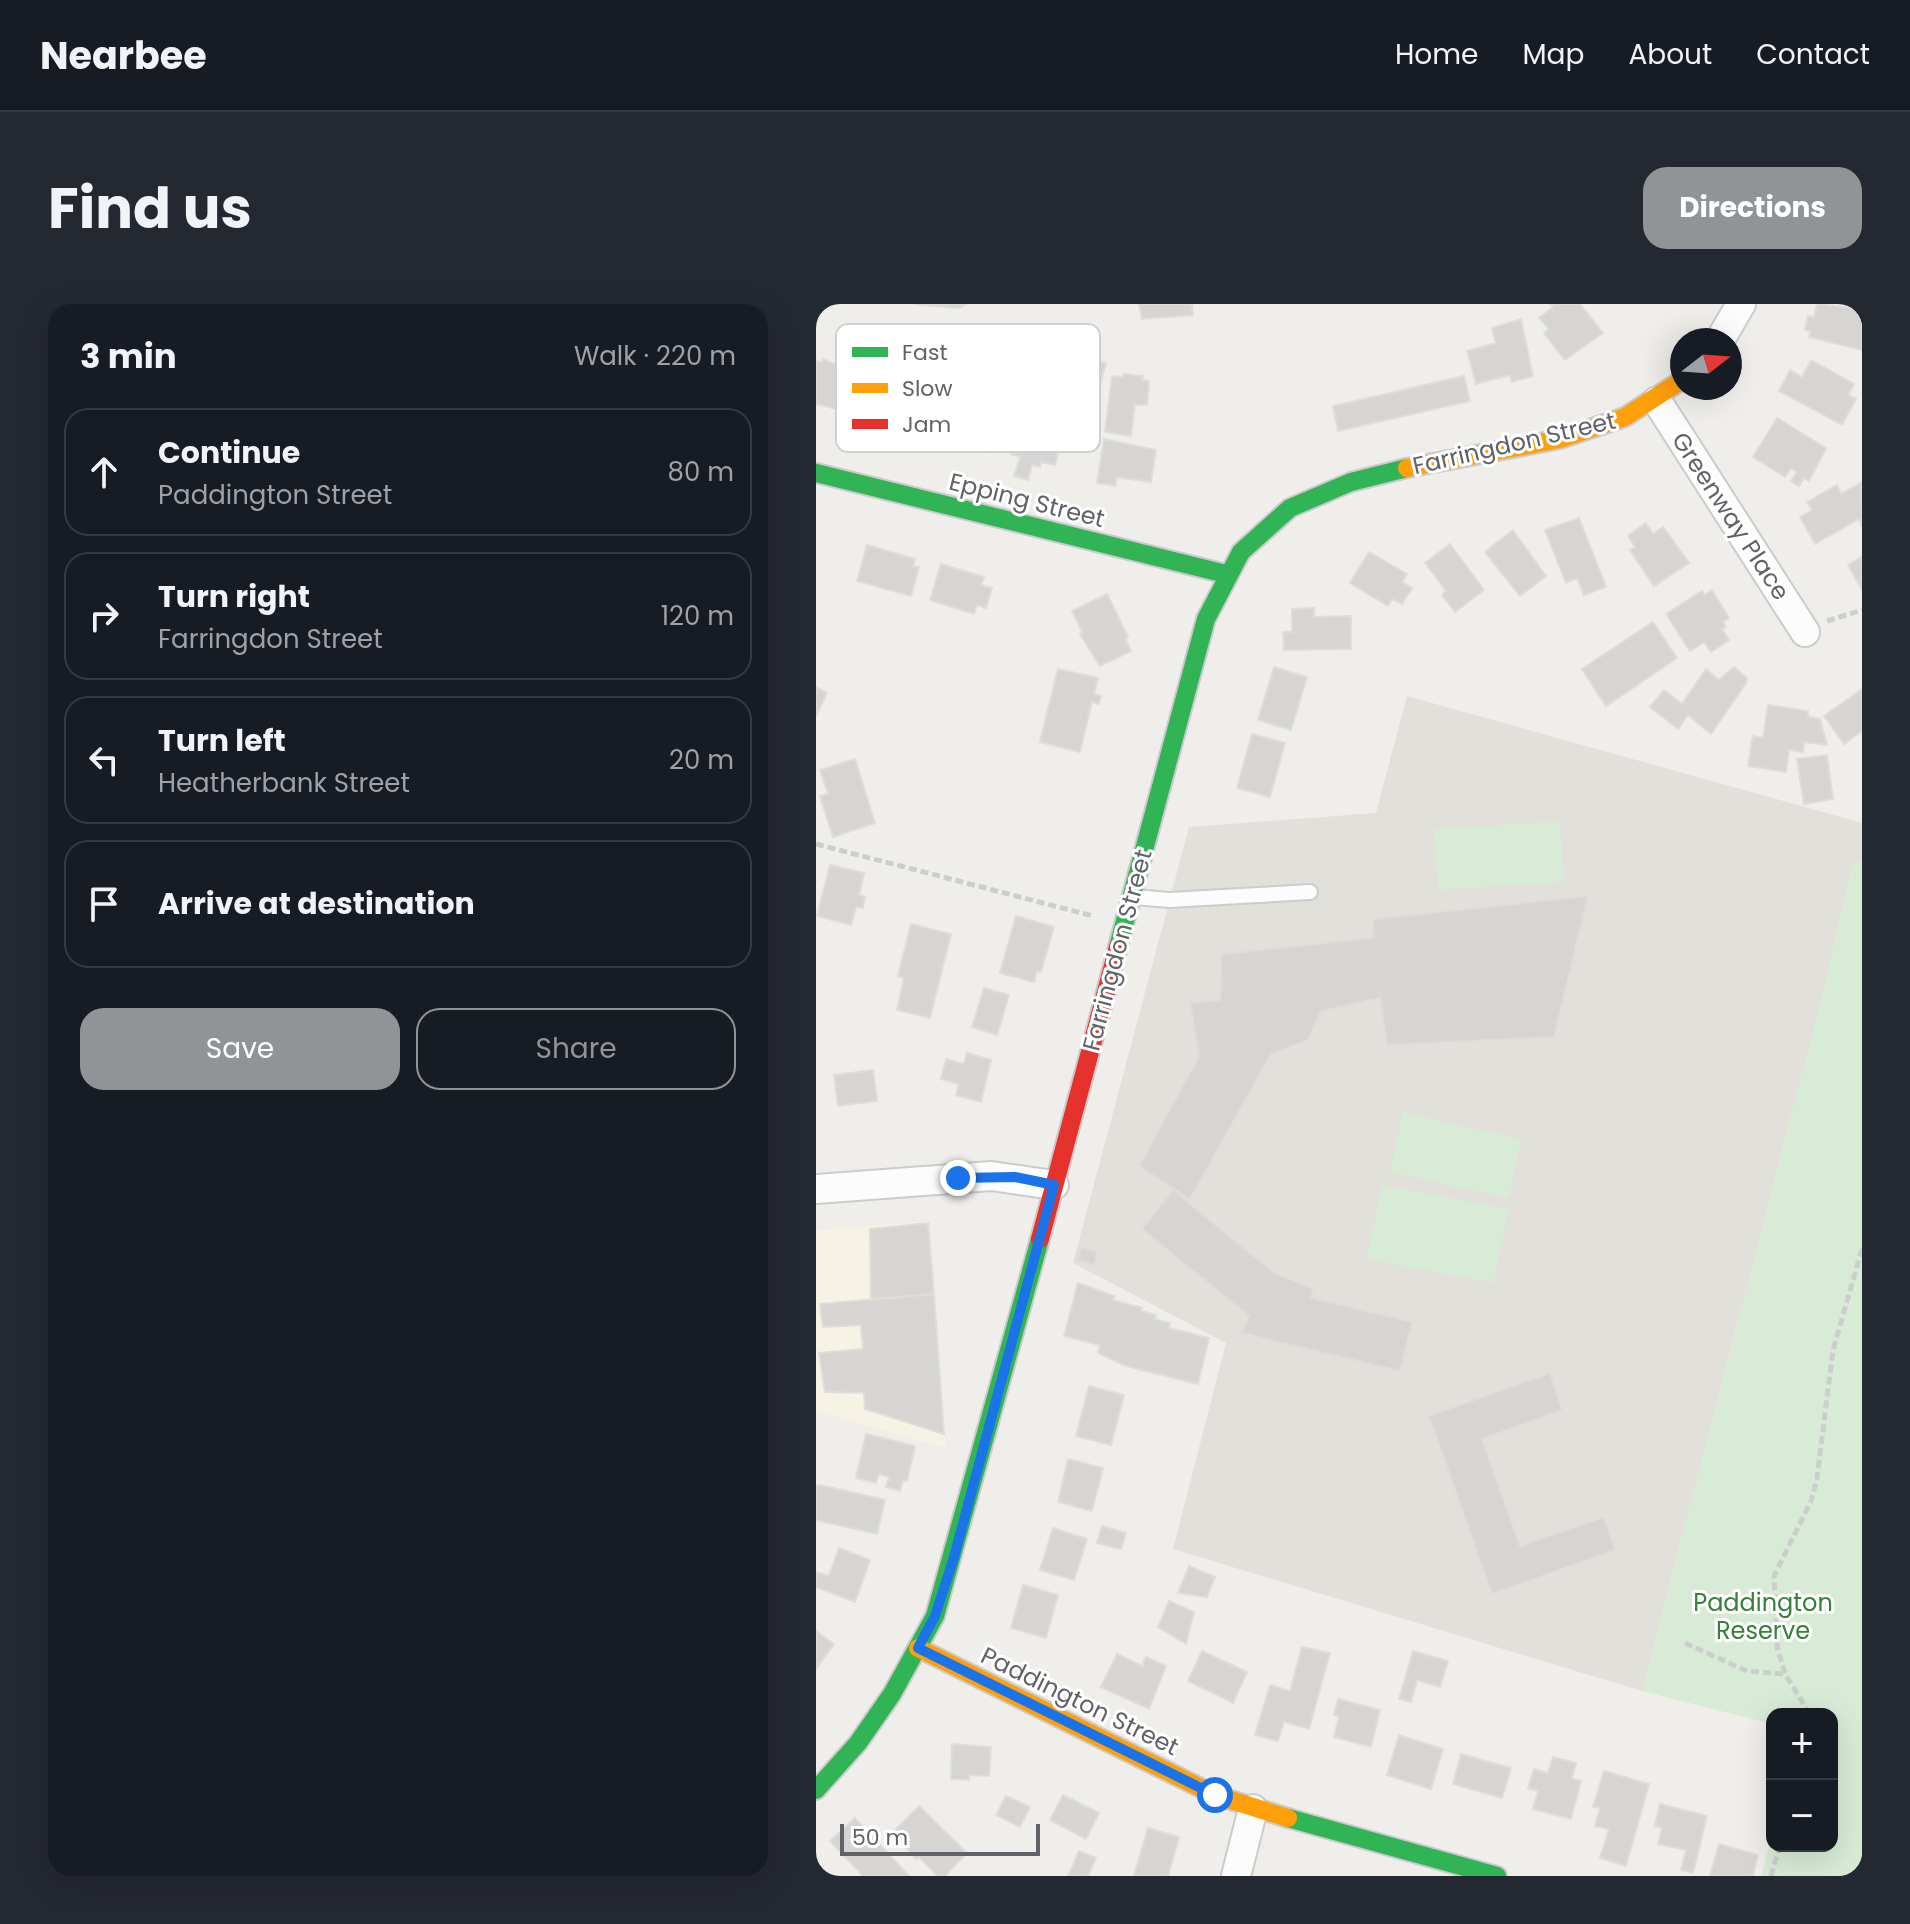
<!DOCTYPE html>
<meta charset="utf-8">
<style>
:root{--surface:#171b24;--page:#242831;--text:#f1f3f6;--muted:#9ea1a6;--line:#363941;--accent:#919496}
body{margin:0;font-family:Poppins,sans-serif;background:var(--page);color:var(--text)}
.controls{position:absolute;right:24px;bottom:24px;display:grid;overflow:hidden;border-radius:16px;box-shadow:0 8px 32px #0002}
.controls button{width:72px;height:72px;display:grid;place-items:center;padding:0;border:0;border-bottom:2px solid var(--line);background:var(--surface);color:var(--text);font:40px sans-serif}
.compass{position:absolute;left:854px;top:24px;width:72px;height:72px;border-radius:50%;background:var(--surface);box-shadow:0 8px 32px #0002;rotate:73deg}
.scale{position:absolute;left:24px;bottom:20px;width:200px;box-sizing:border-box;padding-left:8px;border:4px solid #5f6368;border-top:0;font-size:22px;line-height:28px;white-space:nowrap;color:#5f6368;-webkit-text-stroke:6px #fff;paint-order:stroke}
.stop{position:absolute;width:24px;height:24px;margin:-18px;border:6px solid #1a73e8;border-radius:50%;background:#fff}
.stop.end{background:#1a73e8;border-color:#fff;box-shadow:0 2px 8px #0008}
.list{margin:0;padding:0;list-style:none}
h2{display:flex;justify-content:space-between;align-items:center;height:104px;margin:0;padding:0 32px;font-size:34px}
h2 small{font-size:26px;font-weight:400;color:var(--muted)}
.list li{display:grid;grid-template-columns:52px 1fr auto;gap:24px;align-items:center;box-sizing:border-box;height:128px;margin:0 16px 16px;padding:0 16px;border:2px solid var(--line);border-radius:24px}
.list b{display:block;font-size:30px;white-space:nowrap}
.list p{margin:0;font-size:26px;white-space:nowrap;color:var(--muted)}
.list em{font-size:26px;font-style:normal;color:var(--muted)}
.actions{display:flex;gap:16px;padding:24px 32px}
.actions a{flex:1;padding:18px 0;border:2px solid var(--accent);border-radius:24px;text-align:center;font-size:28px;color:var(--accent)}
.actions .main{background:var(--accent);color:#fff}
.icon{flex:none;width:44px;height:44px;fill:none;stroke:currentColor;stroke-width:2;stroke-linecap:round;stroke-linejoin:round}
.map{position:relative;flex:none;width:1046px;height:1572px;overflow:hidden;border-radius:24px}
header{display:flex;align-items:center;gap:48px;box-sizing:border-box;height:112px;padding:0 40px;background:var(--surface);border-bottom:2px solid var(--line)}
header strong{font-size:38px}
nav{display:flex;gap:44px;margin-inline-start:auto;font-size:28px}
.intro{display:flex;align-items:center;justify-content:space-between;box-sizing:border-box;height:192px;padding:0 48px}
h1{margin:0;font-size:56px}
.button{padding:20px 36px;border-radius:24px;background:var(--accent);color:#fff;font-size:28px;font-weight:700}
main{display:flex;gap:48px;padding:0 48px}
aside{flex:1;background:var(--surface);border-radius:24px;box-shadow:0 8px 32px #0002}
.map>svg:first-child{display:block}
.commercial{fill:#f7f3e4}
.education{fill:#e2e0da}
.green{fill:#d8ebd6}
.building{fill:#d6d5d3;stroke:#deddd9;stroke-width:2}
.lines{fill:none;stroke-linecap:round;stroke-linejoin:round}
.lane-casing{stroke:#cbcccc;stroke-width:18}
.street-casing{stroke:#cbcccc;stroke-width:32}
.fast-casing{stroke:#cacacb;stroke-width:22}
.slow-casing{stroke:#cacacb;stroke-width:22}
.jam-casing{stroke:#cacacb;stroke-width:22}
.path{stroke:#cacfcc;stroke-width:5;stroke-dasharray:8 4;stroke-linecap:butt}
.lane{stroke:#fdfcfc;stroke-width:14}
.street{stroke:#fdfcfc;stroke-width:28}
.fast{stroke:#30b455;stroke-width:18}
.slow{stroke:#ff9f0a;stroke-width:18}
.jam{stroke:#e5322d;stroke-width:18}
.route{stroke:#1a73e8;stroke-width:10}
.labels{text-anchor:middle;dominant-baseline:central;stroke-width:6;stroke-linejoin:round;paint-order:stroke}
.street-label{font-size:24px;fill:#5f6368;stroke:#fff}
.park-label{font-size:24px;fill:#348238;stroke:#fff}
.key{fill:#fff;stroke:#cfd0d2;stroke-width:2}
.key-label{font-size:22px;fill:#5f6368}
</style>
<header>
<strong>Nearbee</strong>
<nav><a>Home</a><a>Map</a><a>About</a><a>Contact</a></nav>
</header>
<div class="intro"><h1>Find us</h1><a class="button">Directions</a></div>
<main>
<aside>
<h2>3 min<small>Walk · 220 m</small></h2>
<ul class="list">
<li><svg class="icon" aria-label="ahead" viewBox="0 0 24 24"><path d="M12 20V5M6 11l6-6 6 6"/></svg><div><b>Continue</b><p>Paddington Street</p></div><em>80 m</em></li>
<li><svg class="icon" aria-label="right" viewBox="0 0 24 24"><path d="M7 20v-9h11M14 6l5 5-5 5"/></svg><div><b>Turn right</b><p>Farringdon Street</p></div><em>120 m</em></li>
<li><svg class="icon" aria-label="left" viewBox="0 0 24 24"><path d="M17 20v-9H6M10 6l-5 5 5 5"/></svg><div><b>Turn left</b><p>Heatherbank Street</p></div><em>20 m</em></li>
<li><svg class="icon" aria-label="arrive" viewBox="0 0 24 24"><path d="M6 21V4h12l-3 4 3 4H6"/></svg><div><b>Arrive at destination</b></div></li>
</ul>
<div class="actions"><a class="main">Save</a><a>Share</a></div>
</aside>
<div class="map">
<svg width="1046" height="1572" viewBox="0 0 1046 1572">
<rect width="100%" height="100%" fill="#efeeea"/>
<!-- commercial -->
<path class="commercial" d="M112,917l18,227 -130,-37v-180z"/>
<!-- education -->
<path class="education" d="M591,392l455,127v34l-10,10 -31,135 -179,689 -469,-142 53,-206 -153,-80 116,-436 187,-14z"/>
<!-- green -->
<g class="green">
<path d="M744,517l4,61 -125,8 -5,-61z"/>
<path d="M1046,553v1019h-101l11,-39v9h60v-132h-60v10l-130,-33 179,-689 31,-135z"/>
<path d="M587,809l118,26 -12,59 -119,-26z"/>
<path d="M566,881l126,24 -14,74 -127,-24z"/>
</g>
<!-- building -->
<g class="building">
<path d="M98,0h53l-8,4z"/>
<path d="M323,0h53l1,11 -51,4z"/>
<path d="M734,0h30l23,29 -38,27 -21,-27 5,-4 -10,-11 14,-11z"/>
<path d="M1001,0l45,5v41l-53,-13 1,-6 -5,-1 3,-14 6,1z"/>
<path d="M705,15l12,57 -21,6 -2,-7 -34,9 -9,-33 29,-8 -4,-15z"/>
<path d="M259,51l31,8 -11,41 -12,-3 -10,36 -10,-3 -8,31 -14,-3 -1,5 -8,-2 -4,15 -14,-4 6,-19 -9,-3 10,-37 22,6 10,-35 11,3z"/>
<path d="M7,55l16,7v-3l10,2v4l4,1 -12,40 -25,-6v-43l6,2z"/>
<path d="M995,56l43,24 -6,11 8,4 -14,26 -63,-34 11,-21 12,7z"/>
<path d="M308,70l19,2 -1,4 7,1 -2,24 -12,-1 -4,32 -26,-4 7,-56 11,1z"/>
<path d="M648,72l6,25 -132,30 -5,-25z"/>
<path d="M159,74l28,9 -10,32 9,3 -10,31 -56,-18 9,-26 20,3z"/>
<path d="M961,114l49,30 -17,33 -5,-3 -5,8 -8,-5 6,-9 -6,-4 -6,9 -32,-20z"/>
<path d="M288,135l52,11 -5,32 -34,-5 -2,9 -18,-3z"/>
<path d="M1045,179l1,43 -3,-7 -44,25 -15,-27 12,-7 -5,-8 30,-17 4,9z"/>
<path d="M763,214l27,69 -22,8 -7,-17 -11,5 -21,-53z"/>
<path d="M830,219l7,11 10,-7 26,36 -35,23 -24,-36 5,-3 -7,-11z"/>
<path d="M697,226l33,46 -26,20 -35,-44z"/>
<path d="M634,240l34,46 -29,22 -13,-17 4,-4 -21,-28z"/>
<path d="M51,241l48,14 -2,7 6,1 -8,29 -54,-15z"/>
<path d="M553,248l38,22 -5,8 10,6 -10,16 -10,-5 -4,7 -38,-23z"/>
<path d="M1046,253v33l-14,-25z"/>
<path d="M125,260l43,13 -3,8 11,3 -6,20 -9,-3 -3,9 -44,-14z"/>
<path d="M896,286l17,28 -6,4 3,5 -4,2 7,11 -18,12 -7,-10 -14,9 -24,-37 36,-23 2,4z"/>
<path d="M291,290l21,43 -3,2 6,12 -31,15 -20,-32 3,-1 -11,-22z"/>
<path d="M498,304v9l37,-1v33l-67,1 -1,-18h9v-23z"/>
<path d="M837,318l24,36 -71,48 -24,-37z"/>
<path d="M458,363l33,10 -16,53 -33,-10z"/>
<path d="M918,363l13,11 -1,5 -35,51 -23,-19 -10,14 -28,-22 14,-17 18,14 24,-35 13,11z"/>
<path d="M242,365l40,9 -4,16 7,2 -2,8 -7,-2 -12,50 -40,-10z"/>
<path d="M0,383l11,6 -11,23z"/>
<path d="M1046,385v42l-18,13 -20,-28z"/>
<path d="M952,401l40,6v6l12,2 7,26 -23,-3 -1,10 -14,-2 -3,22 -38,-6 5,-30 10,2z"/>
<path d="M436,430l33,9 -15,54 -33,-9z"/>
<path d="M1011,451l6,44 -29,5 -7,-45z"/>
<path d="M39,455l20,64 -42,14 -13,-41 8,-2 -8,-24z"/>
<path d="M14,561l34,8 -5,22 6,2 -2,11 -7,-1 -5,18 -34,-9z"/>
<path d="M772,592l-34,141 -167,8 -7,-47 -59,13 -13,29 -37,14 -81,145 -51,-33 60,-110 -9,-53 30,-3 2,-46 150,-16 2,-19z"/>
<path d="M200,612l38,11 -13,45 -4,-1 -3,11 -34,-9z"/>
<path d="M95,620l40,10 -21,84 -33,-8 7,-32 -6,-2z"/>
<path d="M168,684l25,7 -12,40 -25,-8z"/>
<path d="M151,749l24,7 -10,42 -25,-7 3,-11 -18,-5 5,-20 18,5z"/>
<path d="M57,766l4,31 -39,5 -4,-31z"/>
<path d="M357,886l100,82 40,17 -2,9 101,24 -12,49 -158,-38 7,-17 -107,-87z"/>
<path d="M112,919l6,71 -63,6 -1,-71z"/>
<path d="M265,943l16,5 -3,13 -17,-5z"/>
<path d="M262,979l37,13 -2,4 29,8 -1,3 15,4 -1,4 15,4 -1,5 40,10 -11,46 -72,-18 -28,-13 2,-8 -36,-9z"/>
<path d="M118,990l10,140 -79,-25 -1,-16 -39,-1 -6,-39 44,-4 -2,-24 -38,2 -3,-23z"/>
<path d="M734,1069l12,37 -80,29 38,107 84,-29 11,33 -123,44 -63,-178z"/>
<path d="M273,1082l35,9 -13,50 -35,-9z"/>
<path d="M50,1130l49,12 -8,35 -4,-1 -3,11 -14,-4 3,-10 -10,-3 -3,9 -20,-5z"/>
<path d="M252,1155l35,9 -11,43 -34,-9z"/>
<path d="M4,1181l65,15 -8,34 -61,-14v-34z"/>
<path d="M286,1222l24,7 -5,16 -24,-6z"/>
<path d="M237,1224l34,11 -13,41 -34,-10z"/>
<path d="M23,1244l31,12 -15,42 -39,-15v-15l13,4z"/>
<path d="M373,1262l26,11 -8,20 -29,-4z"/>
<path d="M207,1281l35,10 -12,43 -35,-10z"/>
<path d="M353,1297l25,11 -8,32 -28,-17z"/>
<path d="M0,1327l18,13 -18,25z"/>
<path d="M486,1343l28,6 -21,76 -25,-7 -6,19 -23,-6 15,-50 20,6z"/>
<path d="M386,1347l45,21 -14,31 -45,-22z"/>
<path d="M597,1347l35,10 -8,26 -23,-7 -6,22 -12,-3z"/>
<path d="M301,1350l25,12 4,-9 20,9 -17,43 -48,-22z"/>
<path d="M522,1395l42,11 -9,37 -37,-10 5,-21 -5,-1z"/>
<path d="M583,1431l44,14 -12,40 -44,-14z"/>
<path d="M136,1440l39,3 -2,29 -20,-1v5l-18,-1z"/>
<path d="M645,1450l50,14 -9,30 -49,-14z"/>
<path d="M737,1453l23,6 -4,15 9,3 -10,38 -38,-10 5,-18 -10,-3 6,-19 14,4z"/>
<path d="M788,1467l45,13 -23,82 -26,-8 9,-29 -14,-3 5,-18 -7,-1z"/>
<path d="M247,1491l36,18 -13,26 -36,-19z"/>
<path d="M190,1492l24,11 -10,20 -24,-12z"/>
<path d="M844,1500l47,12 -14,57 -12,-3 5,-20 -28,-6 4,-16 -7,-2z"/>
<path d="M103,1502l48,47 -22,23h-7l-19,-19 -3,2 -23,-27z"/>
<path d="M39,1514l54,58h-46l-33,-35z"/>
<path d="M332,1524l31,9 -11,39h-34z"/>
<path d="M903,1540l39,11 -5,21h-43z"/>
<path d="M263,1547l17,7 -8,18h-20z"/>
</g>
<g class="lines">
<defs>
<path id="lane" d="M319,593l34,3 141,-8"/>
<g id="street">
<path d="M904,36l21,-36"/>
<path d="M841,97l148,231"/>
<path d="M0,885l175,-13 63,9"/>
<path d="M420,1572l17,-67"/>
</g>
<g id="fast">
<path d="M0,169l410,101"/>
<path d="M302,643l88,-328 35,-67 49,-44 61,-26 56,-14"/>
<path d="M0,1486l42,-47 34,-49 43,-78 105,-377"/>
<path d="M472,1514l209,58"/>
</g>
<g id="slow">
<path d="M591,164l153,-29 65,-22 57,-37"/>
<path d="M102,1344l297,147 73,23"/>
</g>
<path id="jam" d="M224,935l78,-292"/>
</defs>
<!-- lane casing -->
<use href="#lane" class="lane-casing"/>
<!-- street casing -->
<use href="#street" class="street-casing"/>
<!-- fast casing -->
<use href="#fast" class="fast-casing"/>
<!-- slow casing -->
<use href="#slow" class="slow-casing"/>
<!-- jam casing -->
<use href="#jam" class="jam-casing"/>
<!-- path -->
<g class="path">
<path d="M1011,317l35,-11"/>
<path d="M0,540l277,72"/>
<path d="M869,1339l62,28 38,3"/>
<path d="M994,1410l-25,-40 -8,-27 -3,-71 37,-75 6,-23 16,-128 29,-101"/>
<path d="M955,1572l9,-30"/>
</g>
<!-- lane -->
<use href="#lane" class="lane"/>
<!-- street -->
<use href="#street" class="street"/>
<!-- fast -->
<use href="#fast" class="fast"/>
<!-- slow -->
<use href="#slow" class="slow"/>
<!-- jam -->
<use href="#jam" class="jam"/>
</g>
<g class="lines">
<!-- route -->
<path class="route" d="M142,874l57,-1 39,8 -100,372 -19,59 -17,32 297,147"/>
</g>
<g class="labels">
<!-- street labels -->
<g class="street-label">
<text transform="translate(698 139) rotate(-13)">Farringdon Street</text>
<text transform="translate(211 196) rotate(14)">Epping Street</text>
<text transform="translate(915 212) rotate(57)">Greenway Place</text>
<text transform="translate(301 646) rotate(-75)">Farringdon Street</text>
<text transform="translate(264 1397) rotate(26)">Paddington Street</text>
</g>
<!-- park labels -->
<g class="park-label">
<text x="947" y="1298">Paddington<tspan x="947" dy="28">Reserve</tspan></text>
</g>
</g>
<!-- legend -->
<rect x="20" y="20" width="264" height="128" rx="12" class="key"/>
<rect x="36" y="43" width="36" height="10" fill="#30b455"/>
<rect x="36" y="79" width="36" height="10" fill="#ff9f0a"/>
<rect x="36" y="115" width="36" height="10" fill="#e5322d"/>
<g class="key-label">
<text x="86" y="56">Fast</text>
<text x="86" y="92">Slow</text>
<text x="86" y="128">Jam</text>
</g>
</svg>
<div class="controls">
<button>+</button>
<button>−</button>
</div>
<svg class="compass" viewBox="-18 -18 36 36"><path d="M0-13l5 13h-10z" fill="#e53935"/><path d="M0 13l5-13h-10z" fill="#9ea1a6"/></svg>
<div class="scale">50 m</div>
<div class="stop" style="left:399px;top:1491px"></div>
<div class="stop end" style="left:142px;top:874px"></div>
</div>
</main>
